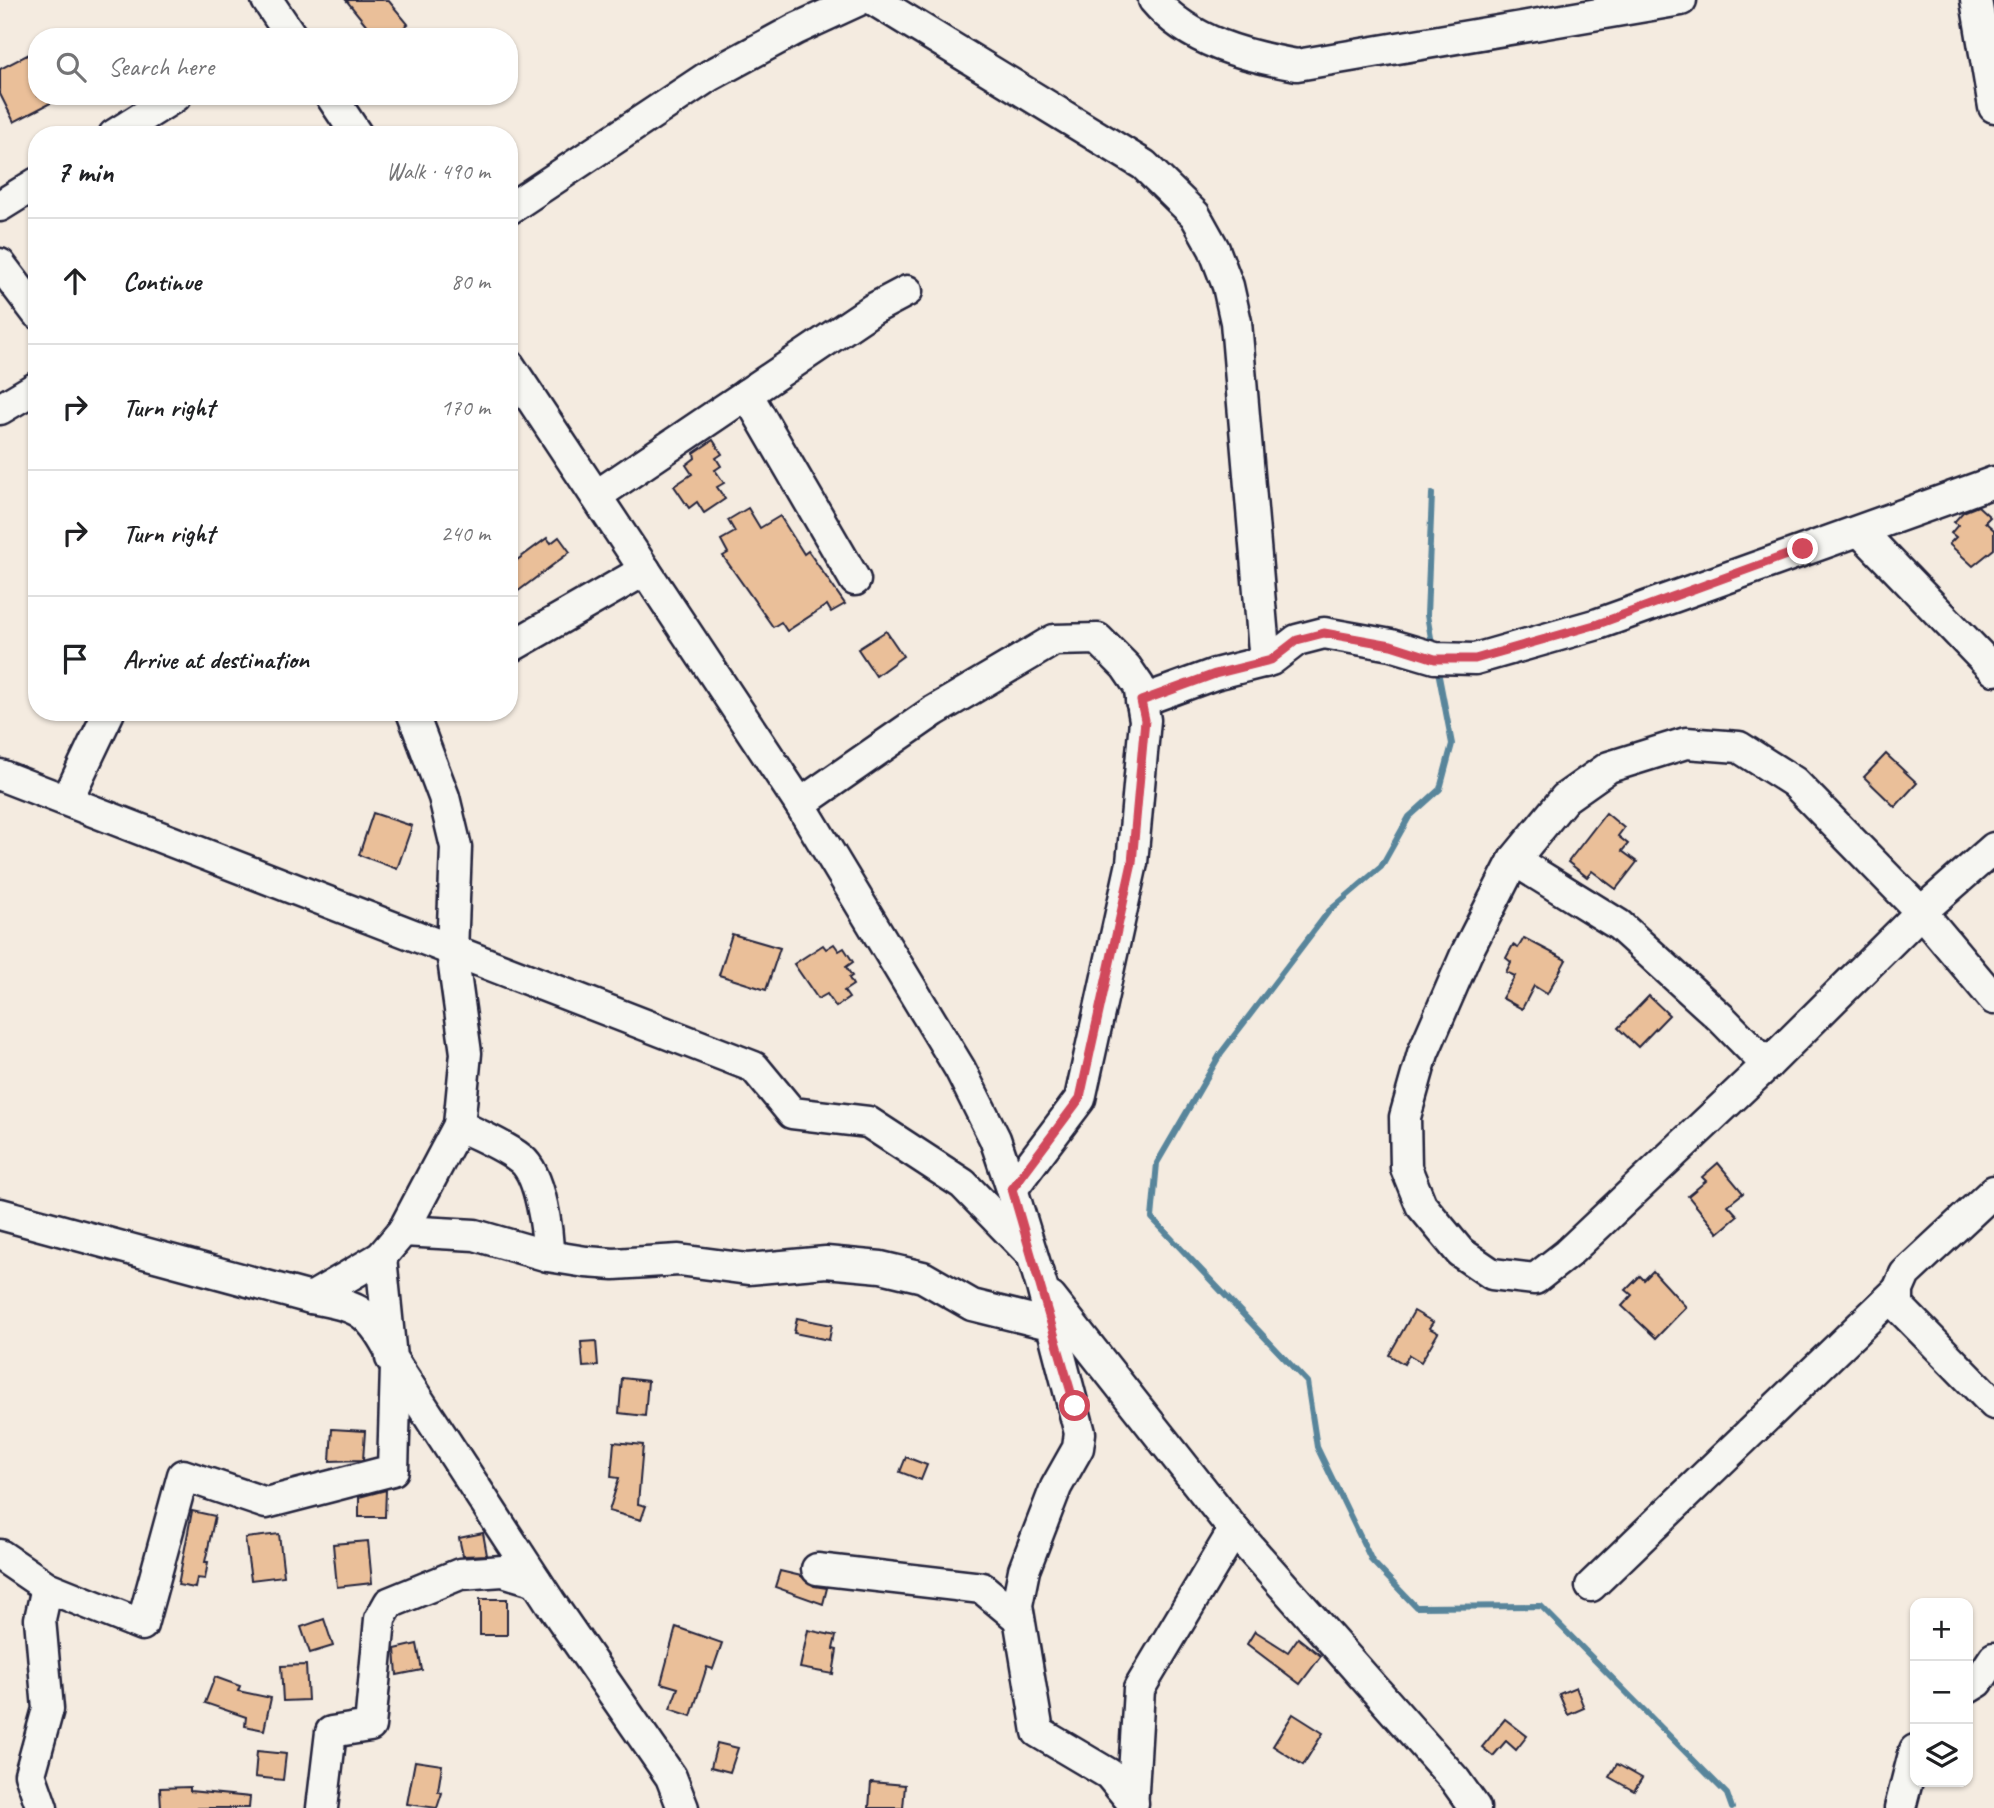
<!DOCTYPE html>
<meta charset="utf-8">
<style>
:root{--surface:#fff;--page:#f6f6f6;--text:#202124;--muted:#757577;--line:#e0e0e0}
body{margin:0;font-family:Caveat,sans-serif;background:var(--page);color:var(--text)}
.controls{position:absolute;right:21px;bottom:21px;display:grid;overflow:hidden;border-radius:14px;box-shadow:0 2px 5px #0004}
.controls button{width:63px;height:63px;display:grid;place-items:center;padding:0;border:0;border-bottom:2px solid var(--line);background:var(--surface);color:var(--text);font:35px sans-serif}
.stop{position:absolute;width:21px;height:21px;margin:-16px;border:5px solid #d1495b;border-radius:50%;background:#fff}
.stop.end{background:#d1495b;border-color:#fff;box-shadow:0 2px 7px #0008}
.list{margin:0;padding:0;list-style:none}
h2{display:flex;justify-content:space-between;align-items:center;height:91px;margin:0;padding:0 28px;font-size:30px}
h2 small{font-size:23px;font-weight:400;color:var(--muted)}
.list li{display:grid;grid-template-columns:46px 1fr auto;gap:21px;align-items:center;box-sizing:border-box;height:126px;padding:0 28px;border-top:2px solid var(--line)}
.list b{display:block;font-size:26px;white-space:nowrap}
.list em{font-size:23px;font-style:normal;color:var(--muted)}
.icon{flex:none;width:38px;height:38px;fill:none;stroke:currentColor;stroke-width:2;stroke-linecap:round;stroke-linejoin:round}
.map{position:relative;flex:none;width:1994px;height:1808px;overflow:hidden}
.search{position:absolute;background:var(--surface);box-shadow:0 2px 5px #0004;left:28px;top:28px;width:490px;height:77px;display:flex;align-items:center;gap:18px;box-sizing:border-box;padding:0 24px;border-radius:28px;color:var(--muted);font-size:26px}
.panel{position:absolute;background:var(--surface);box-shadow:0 2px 5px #0004;left:28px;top:126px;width:490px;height:595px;border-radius:28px}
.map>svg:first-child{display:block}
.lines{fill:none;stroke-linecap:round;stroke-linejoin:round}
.stream{stroke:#58859b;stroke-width:6}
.building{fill:#eabf99;stroke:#22223b;stroke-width:2}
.minor-casing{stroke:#22223b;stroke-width:35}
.minor{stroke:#f6f6f2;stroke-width:30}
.route{stroke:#d1495b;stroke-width:9}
</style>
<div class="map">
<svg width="1994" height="1808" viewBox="0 0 1994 1808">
<rect width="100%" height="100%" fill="#f4ebe0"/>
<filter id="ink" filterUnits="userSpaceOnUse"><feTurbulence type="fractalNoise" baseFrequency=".0143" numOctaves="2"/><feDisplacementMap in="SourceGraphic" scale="14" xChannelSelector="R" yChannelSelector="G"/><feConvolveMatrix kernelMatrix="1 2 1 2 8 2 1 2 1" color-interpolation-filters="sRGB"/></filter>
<g filter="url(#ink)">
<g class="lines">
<!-- stream -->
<g class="stream">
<path d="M1432,494l-5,121 6,34"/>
<path d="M1437,666l15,78 -12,45 -31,28 -28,50 -52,44 -108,142 -64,110 -5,55 155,164 10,65 55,114 44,46 125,-1 186,188 5,14"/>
</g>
</g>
<!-- building -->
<g class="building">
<path d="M346,0h42l20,24 -16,13h-16z"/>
<path d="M31,53l6,11v32h27l-50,26 -14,-28v-25z"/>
<path d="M713,440l9,14 -6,4 5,8 -6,4 9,13 -7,4 8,12 -21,14 -7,-11 -8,6 -15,-22 18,-12 -6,-9 9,-7 -1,-5z"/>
<path d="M1978,506l12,11 -5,5 9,8v19l-21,17 -24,-22 7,-7 -5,-4 7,-8 -4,-3 9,-10z"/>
<path d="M748,508l12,20 20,-12 24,38 4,-3 37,53 -14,8 -4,-7 -40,26 -6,-9 -8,5 -50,-71 5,-3 -7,-13 14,-8 -7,-12z"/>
<path d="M559,537l11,15 -61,46v-32l38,-28 4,5z"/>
<path d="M886,631l17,25 -27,20 -18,-27z"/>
<path d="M1886,754l31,29 -22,24 -31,-30z"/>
<path d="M373,813l39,13 -15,43 -38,-14z"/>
<path d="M1606,813l18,15 -6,8 10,8 -6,7 15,11 -21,27 -24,-18 -5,6 -19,-15z"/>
<path d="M732,934l48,14 -14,42 -47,-15z"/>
<path d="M1524,938l42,22 -19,34 -13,-8 -12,23 -20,-11 13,-22 -9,-4 5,-10 -5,-4 7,-13 5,3z"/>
<path d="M834,944l5,7 5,-3 9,14 -7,5 6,9 -3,2 4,7 -9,6 5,7 -13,9 -9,-13 -9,5 -24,-35 29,-19 3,4z"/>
<path d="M1649,996l20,19 -31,32 -20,-19z"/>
<path d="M1718,1163l25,30 -15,12 10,11 -20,17 -30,-37 18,-15 -4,-4z"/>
<path d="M1653,1271l33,36 -30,31 -34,-32 10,-11 -6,-5 14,-14 4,4z"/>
<path d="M1414,1311l19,11 -4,6 9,5 -17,29 -12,-7 -5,9 -15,-9z"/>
<path d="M797,1318l35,7 -3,15 -35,-7z"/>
<path d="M596,1341l2,25 -15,1 -2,-25z"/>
<path d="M622,1378l26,3 -3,35 -26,-3z"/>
<path d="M332,1429l33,2 -2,29 -33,1z"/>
<path d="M614,1442l29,3 -5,59 8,2 -5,14 -32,-9 10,-33 -8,-1z"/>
<path d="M906,1457l21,8 -6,15 -21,-8z"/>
<path d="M386,1490l-1,27h-26v-20z"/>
<path d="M192,1511l23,5 -10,46h3l-3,17 -8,-1 -2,10 -17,-3z"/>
<path d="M483,1533l4,22 -24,1 -4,-18z"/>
<path d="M279,1534l5,42 -33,4 -6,-42z"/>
<path d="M368,1541l4,42 -35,4 -4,-43z"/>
<path d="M780,1571l21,5 13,10 13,2 -4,16 -48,-17z"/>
<rect x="480" y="1599" width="27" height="36"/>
<path d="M324,1619l9,27 -23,7 -9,-26z"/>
<path d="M676,1627l46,16 -9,26 -6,-2 -16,49 -21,-7 8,-21 -17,-5z"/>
<path d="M808,1630l28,6 -3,13 4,1 -4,24 -33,-6z"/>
<path d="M1255,1631l33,21 10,-14 23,18 -21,28 -53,-40z"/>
<path d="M417,1644l5,26 -25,5 -2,-26z"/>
<path d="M306,1665l2,35 -25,1 -2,-35z"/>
<path d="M215,1677l25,9 -2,5 33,7 -7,32 -19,-4 1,-9 -41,-14z"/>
<path d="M1576,1687l8,21 -16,7 -9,-21z"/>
<path d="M1293,1714l30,19 -20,32 -30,-19z"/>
<path d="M1505,1719l22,17 -11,14 -10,-9 -13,15 -11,-9z"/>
<path d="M717,1743l21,5 -8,24 -19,-5z"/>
<path d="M257,1751l29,3 -3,26 -28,-3z"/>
<path d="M415,1761l27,4 -4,26 4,2 -5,15 -30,-4z"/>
<path d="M1617,1764l25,14 -8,13 -25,-14z"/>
<path d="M871,1782l34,3 -2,23h-34z"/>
<path d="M190,1787v4l60,6 -1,11h-88l-1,-20z"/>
</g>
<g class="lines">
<defs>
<g id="minor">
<path d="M267,0l25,37"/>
<path d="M874,0l270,165 51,50 19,34 14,37 8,36 29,340"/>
<path d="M1154,0c35,42 92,56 143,65l384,-65"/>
<path d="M1976,0l18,107"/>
<path d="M331,96l26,39"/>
<path d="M114,135l62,-39"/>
<path d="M0,206l37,-23"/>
<path d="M509,209l200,-133 87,-47 63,-29"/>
<path d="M0,264l37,49"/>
<path d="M509,365l291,439 160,265 35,70 17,50 30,98 38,146 -2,15 -22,39 -32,83 -7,35 21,127 71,42 24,29"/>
<path d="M747,394l108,186"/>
<path d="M0,409l37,-22"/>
<path d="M596,496l277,-187 34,-18"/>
<path d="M1860,531l134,139"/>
<path d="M509,648l136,-78"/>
<path d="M1141,701l74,-27 56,-14 26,-20 27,-7 67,12 44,13 40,1 123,-35 396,-142"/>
<path d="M412,712l32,85 12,50 -4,105 14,101 -7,72c20,11 45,20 62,34 20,16 27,73 27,97"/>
<path d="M0,775l754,292 38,46 76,9 95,62 65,67"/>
<path d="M67,800l42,-88"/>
<path d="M800,804l134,-93 120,-71 44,-1 28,28 13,19 6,34 -13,143 -52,236 -68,90"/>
<path d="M1994,848l-73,64 -154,153 -200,189 -32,25 -43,-5 -32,-22 -39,-47 -15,-37 -1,-51 18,-64 44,-101 47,-92 51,-62 44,-31 77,-24 53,4 55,35 127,130 73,87"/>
<path d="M1514,860l105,65 102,93 46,47"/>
<path d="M1994,1191l-89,83 -7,16v16l96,98"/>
<path d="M0,1214l311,84 70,-41 22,-26 72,4 73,21 38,6 28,2 65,-4 69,9 78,-7 55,5 42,10 49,28 81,20"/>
<path d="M403,1231l56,-106"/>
<path d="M381,1257l10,101 159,244 121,175 12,31"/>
<path d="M311,1298c43,8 56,10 77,49"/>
<path d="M1051,1298l183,232 221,250 20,28"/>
<path d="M0,1555l47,32 95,38 41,-150 83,28 127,-33 3,-104"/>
<path d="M817,1569l165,19 36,30"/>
<path d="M1591,1586l307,-296"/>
<path d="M1968,1688l10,-6 16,-24"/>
<path d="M42,1808l-12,-34 18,-65 -8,-90 7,-32"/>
<path d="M322,1808l9,-76 39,-6 10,-107 9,-16 71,-29 43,-3 33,10"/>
<path d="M1132,1808l7,-119 95,-159"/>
<path d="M1900,1808l15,-58"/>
</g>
</defs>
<!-- minor casing -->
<use href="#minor" class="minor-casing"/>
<!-- minor -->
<use href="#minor" class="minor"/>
</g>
</g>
<g class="lines" filter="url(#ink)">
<!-- route -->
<path class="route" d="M1075,1406l-63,-217 68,-91 52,-235 13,-143 -4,-19 74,-27 56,-14 26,-20 27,-7 67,12 44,14h40l123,-35 205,-75"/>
</g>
</svg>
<div class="controls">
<button>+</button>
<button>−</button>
<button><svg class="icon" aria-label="layers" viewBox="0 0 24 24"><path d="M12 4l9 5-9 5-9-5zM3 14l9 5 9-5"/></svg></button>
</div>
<div class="stop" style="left:1075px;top:1406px"></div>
<div class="stop end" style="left:1803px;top:549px"></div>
<div class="search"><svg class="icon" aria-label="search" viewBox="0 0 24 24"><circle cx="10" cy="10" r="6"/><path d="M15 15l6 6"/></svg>Search here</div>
<section class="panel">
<h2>7 min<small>Walk · 490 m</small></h2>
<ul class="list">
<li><svg class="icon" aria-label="ahead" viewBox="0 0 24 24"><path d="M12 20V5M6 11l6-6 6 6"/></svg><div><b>Continue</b></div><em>80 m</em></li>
<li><svg class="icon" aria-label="right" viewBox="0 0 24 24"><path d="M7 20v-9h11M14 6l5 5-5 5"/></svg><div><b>Turn right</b></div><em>170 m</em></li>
<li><svg class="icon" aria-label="right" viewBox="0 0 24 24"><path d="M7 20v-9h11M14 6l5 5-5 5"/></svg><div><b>Turn right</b></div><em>240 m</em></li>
<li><svg class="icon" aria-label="arrive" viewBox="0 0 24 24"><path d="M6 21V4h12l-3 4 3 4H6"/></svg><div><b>Arrive at destination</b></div></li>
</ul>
</section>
</div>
